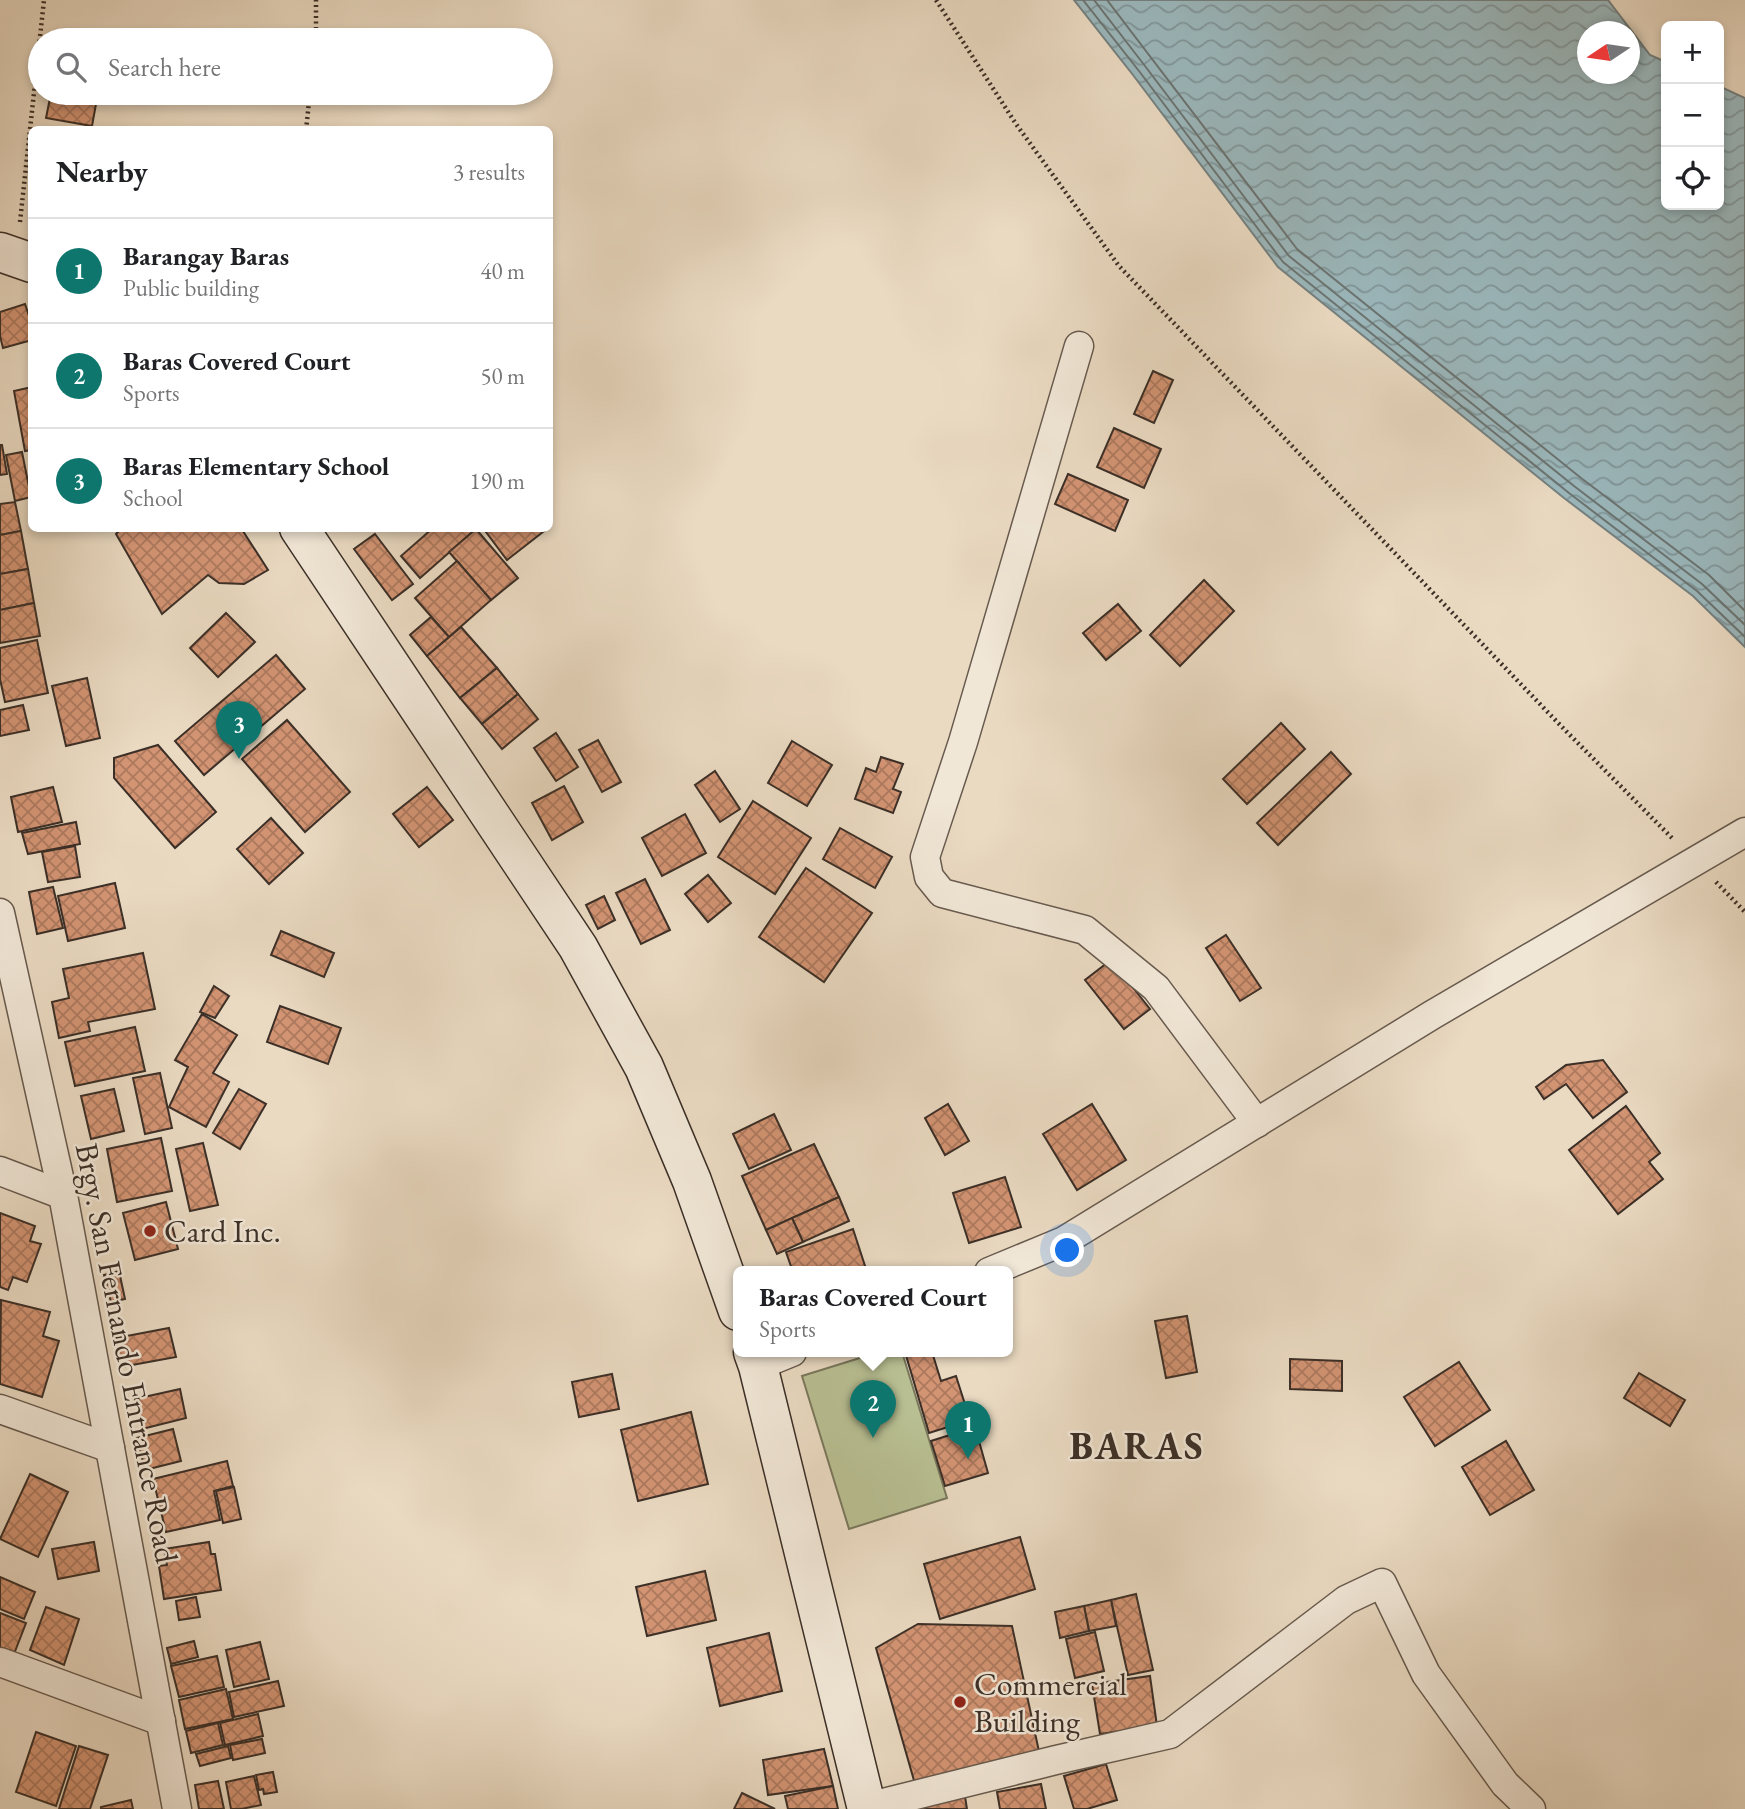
<!DOCTYPE html>
<meta charset="utf-8">
<style>
:root{--surface:#fff;--page:#f6f6f6;--text:#202124;--muted:#757577;--line:#e0e0e0;--accent:#0f766e}
body{margin:0;font-family:"EB Garamond",serif;background:var(--page);color:var(--text)}
.controls{position:absolute;right:21px;top:21px;display:grid;overflow:hidden;border-radius:10px;box-shadow:0 4px 10px #0003}
.controls button{width:63px;height:63px;display:grid;place-items:center;padding:0;border:0;border-bottom:2px solid var(--line);background:var(--surface);color:var(--text);font:35px sans-serif}
.compass{position:absolute;left:1577px;top:21px;width:63px;height:63px;border-radius:50%;background:var(--surface);box-shadow:0 4px 10px #0003;rotate:257deg}
.you{position:absolute;left:1068px;top:1251px;width:24px;height:24px;margin:-18px;border:5px solid #fff;border-radius:50%;background:#1a73e8;box-shadow:0 0 0 10px #1a73e833}
.badge{display:grid;place-items:center;width:46px;height:46px;border-radius:50%;background:var(--accent);color:#fff;font-size:23px;font-weight:700}
.pin{position:absolute;translate:-50% -58px;filter:drop-shadow(0 2px 4px #0008)}
.pin::after{content:'';position:absolute;top:37px;width:24px;height:21px;background:inherit;clip-path:polygon(0 0,100% 0,50% 100%)}
.popup{position:absolute;left:733px;top:1266px;width:280px;height:91px;box-sizing:border-box;display:grid;place-content:center;border-radius:10px;background:var(--surface);filter:drop-shadow(0 2px 5px #0005);font-size:23px;white-space:nowrap;color:var(--muted)}
.popup b{font-size:26px;color:var(--text)}
.popup::after{content:'';position:absolute;left:50%;top:100%;margin-left:-14px;border:14px solid transparent;border-top-color:var(--surface)}
.list{margin:0;padding:0;list-style:none}
h2{display:flex;justify-content:space-between;align-items:center;height:91px;margin:0;padding:0 28px;font-size:30px}
h2 small{font-size:23px;font-weight:400;color:var(--muted)}
.list li{display:grid;grid-template-columns:46px 1fr auto;gap:21px;align-items:center;box-sizing:border-box;height:105px;padding:0 28px;border-top:2px solid var(--line)}
.list b{display:block;font-size:26px;white-space:nowrap}
.list p{margin:0;font-size:23px;white-space:nowrap;color:var(--muted)}
.list em{font-size:23px;font-style:normal;color:var(--muted)}
.icon{flex:none;width:38px;height:38px;fill:none;stroke:currentColor;stroke-width:2;stroke-linecap:round;stroke-linejoin:round}
.map{position:relative;flex:none;width:1745px;height:1809px;overflow:hidden}
.search{position:absolute;background:var(--surface);box-shadow:0 4px 10px #0003;left:28px;top:28px;width:525px;height:77px;display:flex;align-items:center;gap:18px;box-sizing:border-box;padding:0 24px;border-radius:38px;color:var(--muted);font-size:26px}
.panel{position:absolute;background:var(--surface);box-shadow:0 4px 10px #0003;left:28px;top:126px;width:525px;height:406px;border-radius:10px}
.map>svg:first-child{display:block}
.grass{fill:#b8bf92;stroke:#7a775c;stroke-width:2}
.water{fill:url(#water-waves);stroke:#758181;stroke-width:2;fill-rule:evenodd}
.lines{fill:none;stroke-linecap:round;stroke-linejoin:round}
.shore{stroke:#6b7472;stroke-width:2}
.building{fill:url(#building-cross-hatch);stroke:#3b2f27;stroke-width:2}
.minor-casing{stroke:#675a4e;stroke-width:31}
.secondary-casing{stroke:#3b2f27;stroke-width:41}
.path{stroke:#3b2f27;stroke-width:4.5;stroke-dasharray:2 3.5;stroke-linecap:butt}
.minor{stroke:#f1e7d7;stroke-width:28}
.secondary{stroke:#f1e7d7;stroke-width:38}
.poi-dot{fill:#8f2418;stroke:#f1e7d7;stroke-width:2.5}
.labels{text-anchor:middle;dominant-baseline:central;stroke-width:5;stroke-linejoin:round;paint-order:stroke}
.poi-label{font-size:32px;fill:#3b2f27;stroke:#f1e7d7;text-anchor:start}
.street-label{font-size:32px;fill:#3b2f27;stroke:#f1e7d7}
.district-label{font-size:38px;font-weight:bold;letter-spacing:2px;fill:#3b2f27;stroke:#f1e7d7}
</style>
<div class="map">
<svg width="1745" height="1809" viewBox="0 0 1745 1809">
<defs>
<pattern id="water-waves" width="16" height="10" patternUnits="userSpaceOnUse" patternTransform="scale(1.75)"><rect width="16" height="10" fill="#9bb8bd"/><path d="M0 5q4-4 8 0t8 0" fill="none" stroke="#80969a"/></pattern>
<pattern id="building-cross-hatch" width="8" height="8" patternUnits="userSpaceOnUse" patternTransform="scale(1.75)"><rect width="8" height="8" fill="#d39473"/><path d="M0 0l8 8M0 8l8-8" fill="none" stroke="#ac795e"/></pattern>
</defs>
<rect width="100%" height="100%" fill="#eadac2"/>
<filter id="stains"><feTurbulence type="fractalNoise" baseFrequency=".00286" numOctaves="4"/><feColorMatrix values="0 0 0 0 .2 0 0 0 0 .09 0 0 0 0 .02 0 0 0 .5 -.17"/></filter>
<radialGradient id="worn" r=".72"><stop offset=".6" stop-color="#630" stop-opacity="0"/><stop offset="1" stop-color="#630" stop-opacity=".3"/></radialGradient>
<!-- grass -->
<path class="grass" d="M879,1352h23l45,146 -98,31 -47,-153z"/>
<!-- water -->
<path class="water" d="M1074,0h534l42,55 16,7v143h53v-119l26,12v549l-52,-51 -129,-98 -286,-231 -145,-192zM1588,32h42v42h-42z"/>
<g class="lines">
<!-- shore -->
<g class="shore">
<path d="M1083,0l56,71 144,191 286,231 128,98 48,46"/>
<path d="M1094,0l51,66 144,190 285,230 128,98 43,41"/>
<path d="M1107,0l190,249 284,229 128,97 36,36"/>
</g>
</g>
<!-- building -->
<g class="building">
<path d="M51,93h47l-6,33 -46,-8z"/>
<path d="M25,304l7,21v15l-29,8 -3,-12v-24z"/>
<path d="M1153,371l20,9 -19,43 -20,-9z"/>
<path d="M32,387v63l-7,1 -11,-60z"/>
<path d="M1114,428l47,21 -17,39 -47,-21z"/>
<path d="M0,445h2l5,29 -7,1z"/>
<path d="M22,452l9,45 -16,4 -9,-46z"/>
<path d="M1068,474l60,26 -13,31 -60,-27z"/>
<path d="M15,502l6,29 -21,4v-31z"/>
<path d="M122,528h119l27,42 -24,14 -25,-1 -11,-8 -46,39 -46,-80z"/>
<path d="M433,528l43,1 -56,49 -19,-22z"/>
<path d="M483,528h65l-41,32z"/>
<path d="M476,529l42,49 -27,22 -42,-48z"/>
<path d="M21,531l7,38 -28,5v-39z"/>
<path d="M375,534l38,50 -21,16 -38,-51z"/>
<path d="M457,561l34,39 -42,37 -34,-39z"/>
<path d="M28,569l6,34 -34,7v-36z"/>
<path d="M1204,580l30,31 -54,55 -30,-31z"/>
<path d="M34,603l6,33 -40,7v-33z"/>
<path d="M1118,604l23,27 -35,29 -23,-27z"/>
<path d="M226,613l29,29 -37,35 -28,-29z"/>
<path d="M431,617l18,20 -22,19 -17,-21z"/>
<path d="M461,627l36,41 -37,30 -33,-42z"/>
<path d="M37,640l11,53 -43,9 -5,-23v-31z"/>
<path d="M276,655l29,34 -101,86 -29,-34z"/>
<path d="M497,668l21,26 -36,30 -22,-26z"/>
<path d="M87,678l13,60 -34,8 -14,-60z"/>
<path d="M518,694l20,25 -36,30 -20,-25z"/>
<path d="M23,705l6,25 -29,6v-26z"/>
<path d="M287,720l63,72 -45,40 -63,-73z"/>
<path d="M1281,723l24,26 -58,55 -24,-25z"/>
<path d="M556,733l22,34 -22,14 -22,-33z"/>
<path d="M598,740l23,42 -19,10 -23,-42z"/>
<path d="M792,741l40,24 -25,41 -39,-23z"/>
<path d="M158,745l58,67 -41,36 -61,-70v-20z"/>
<path d="M1331,752l20,22 -73,71 -21,-22z"/>
<path d="M881,757l22,7 -10,25 8,3 -8,21 -38,-14 11,-31 10,4z"/>
<path d="M715,771l25,38 -20,13 -25,-37z"/>
<path d="M564,786l19,36 -31,18 -20,-37z"/>
<path d="M53,787l9,35 -44,10 -7,-35z"/>
<path d="M427,787l26,33 -34,27 -26,-33z"/>
<path d="M753,801l58,37 -36,56 -57,-37z"/>
<path d="M685,814l21,39 -44,23 -20,-38z"/>
<path d="M271,818l32,35 -34,31 -32,-35z"/>
<path d="M76,822l4,22 -52,10 -6,-21z"/>
<path d="M840,828l52,29 -17,31 -52,-29z"/>
<path d="M75,846l5,31 -32,5 -6,-30z"/>
<path d="M806,868l66,45 -48,69 -65,-45z"/>
<path d="M708,875l23,28 -23,19 -23,-28z"/>
<path d="M645,879l25,51 -29,14 -25,-51z"/>
<path d="M115,883l10,45 -57,13 -10,-45z"/>
<path d="M53,887l10,41 -26,6 -8,-42z"/>
<path d="M604,896l11,24 -17,9 -12,-24z"/>
<path d="M281,931l53,22 -10,24 -53,-22z"/>
<path d="M1226,935l35,53 -21,13 -34,-53z"/>
<path d="M143,953l12,56 -67,13 2,9 -31,7 -7,-36 17,-4 -6,-29z"/>
<path d="M1111,960l39,49 -26,20 -39,-49z"/>
<path d="M214,986l15,10 -14,22 -15,-6z"/>
<path d="M280,1006l61,22 -13,36 -61,-22z"/>
<path d="M202,1014l35,21 -24,38 16,9 -23,45 -37,-20 19,-40 -13,-7z"/>
<path d="M135,1027l10,44 -70,15 -10,-44z"/>
<path d="M1603,1060l24,32 -34,26 -27,-34 -22,15 -8,-12 30,-22z"/>
<path d="M160,1073l12,55 -27,6 -12,-56z"/>
<path d="M114,1089l10,42 -33,8 -10,-43z"/>
<path d="M239,1089l27,15 -26,45 -27,-16z"/>
<path d="M948,1104l21,37 -24,14 -20,-37z"/>
<path d="M1092,1104l34,56 -49,30 -34,-56z"/>
<path d="M1626,1106l34,47 -11,9 14,17 -45,35 -49,-64z"/>
<path d="M774,1114l17,36 -42,19 -16,-35z"/>
<path d="M161,1138l11,53 -55,11 -10,-53z"/>
<path d="M203,1143l15,62 -28,6 -14,-62z"/>
<path d="M814,1144l25,53 -73,33 -24,-54z"/>
<path d="M1005,1177l16,50 -52,16 -16,-50z"/>
<path d="M839,1197l10,24 -46,21 -11,-24z"/>
<path d="M166,1202l12,47 -43,11 -12,-47z"/>
<path d="M0,1213l35,13 -5,15 11,3 -14,38 -14,-5 -5,13 -8,-3z"/>
<path d="M792,1218l11,24 -26,12 -11,-24z"/>
<path d="M853,1229l14,43h-74l-7,-20z"/>
<path d="M119,1271l6,28 -14,3 -7,-27z"/>
<path d="M1,1300l49,12 -7,24 16,5 -17,56 -42,-13z"/>
<path d="M1187,1316l10,56 -31,6 -11,-57z"/>
<path d="M169,1328l7,29 -55,10 -5,-29z"/>
<path d="M905,1352h27l9,29 15,-5 14,44 -41,13z"/>
<path d="M1290,1359l52,2v30l-52,-2z"/>
<path d="M1459,1362l31,48 -55,36 -31,-49z"/>
<path d="M1639,1373l46,27 -15,26 -46,-28z"/>
<path d="M612,1374l7,35 -40,8 -7,-35z"/>
<path d="M180,1389l6,29 -44,11 -7,-30z"/>
<path d="M691,1412l17,72 -70,17 -17,-71z"/>
<path d="M975,1427l13,46 -43,13 -14,-45z"/>
<path d="M173,1429l8,32 -36,9 -8,-32z"/>
<path d="M1506,1441l28,49 -44,25 -28,-48z"/>
<path d="M227,1461l6,25 -19,5 6,29 -54,12 -13,-53z"/>
<path d="M30,1474l38,18 -30,65 -38,-18z"/>
<path d="M234,1487l7,32 -18,4 -7,-32z"/>
<path d="M1020,1537l15,52 -95,30 -16,-55z"/>
<path d="M94,1542l5,29 -41,8 -6,-30z"/>
<path d="M209,1542l2,12h4l6,36 -57,9 -5,-33 8,-1 -3,-16z"/>
<path d="M705,1571l11,49 -69,16 -11,-49z"/>
<path d="M0,1577l35,15 -11,27 -24,-10z"/>
<path d="M1136,1594l17,76 -25,5 -17,-75z"/>
<path d="M196,1597l4,20 -21,3 -3,-19z"/>
<path d="M1111,1600l5,26 -27,5 -5,-25z"/>
<path d="M1084,1606l5,25 -29,7 -5,-26z"/>
<path d="M46,1607l33,12 -15,46 -34,-15z"/>
<path d="M0,1613l26,10 -12,31 -14,-6z"/>
<path d="M918,1624l94,2 28,130 -125,28 -39,-136z"/>
<path d="M1095,1632l9,39 -29,7 -9,-39z"/>
<path d="M769,1633l13,58 -62,15 -13,-58z"/>
<path d="M194,1641l4,16 -27,7 -4,-16z"/>
<path d="M260,1642l9,37 -35,8 -8,-37z"/>
<path d="M217,1656l7,31 -45,10 -8,-31z"/>
<path d="M1150,1676l7,50 -57,8 -8,-50z"/>
<path d="M278,1681l6,25 -50,11 -5,-25z"/>
<path d="M226,1689l7,30 -48,10 -6,-29z"/>
<path d="M258,1714l5,22 -38,9 -5,-22z"/>
<path d="M218,1723l5,22 -32,8 -5,-22z"/>
<path d="M36,1732l40,14 -20,60 -40,-14z"/>
<path d="M262,1739l3,14 -32,7 -3,-15z"/>
<path d="M79,1746l29,9 -18,54h-31z"/>
<path d="M228,1746l3,12 -31,8 -4,-12z"/>
<path d="M824,1749l9,37 -65,9 -5,-35z"/>
<path d="M1106,1764l11,36 -30,9h-13l-10,-33z"/>
<path d="M273,1772l4,20 -13,2 -1,-5 -4,1 -3,-15z"/>
<path d="M254,1776l7,29 -20,4h-10l-5,-27z"/>
<path d="M218,1781l6,28h-25l-4,-24z"/>
<path d="M963,1784l4,25h-49l-2,-11z"/>
<path d="M1041,1784l5,25h-46l-3,-17z"/>
<path d="M833,1786l5,23h-50l-3,-13z"/>
<path d="M742,1793l33,16h-41z"/>
<path d="M131,1800l2,9h-32v-2z"/>
</g>
<g class="lines">
<defs>
<g id="minor">
<path d="M1079,346l-116,396 -38,115 4,20 13,16 143,37 71,58 101,135"/>
<path d="M0,913l63,282 114,614"/>
<path d="M0,1171l63,24"/>
<path d="M989,1272l75,-31 368,-226 313,-183"/>
<path d="M758,1366l34,-14"/>
<path d="M0,1409l110,39"/>
<path d="M0,1662l161,59"/>
<path d="M867,1807l189,-47 114,-26 176,-134 36,-17 44,91 79,110 26,25"/>
</g>
<g id="secondary">
<path d="M0,252l32,11"/>
<path d="M299,528l279,419 66,120 48,114 46,130"/>
<path d="M753,1352l5,14 109,443"/>
</g>
</defs>
<!-- minor casing -->
<use href="#minor" class="minor-casing"/>
<!-- secondary casing -->
<use href="#secondary" class="secondary-casing"/>
<!-- path -->
<g class="path">
<path d="M936,0l80,124 103,142 444,462 110,111"/>
<path d="M316,40v-40"/>
<path d="M306,130l4,-37"/>
<path d="M20,222l24,-222"/>
<path d="M1716,882l29,30"/>
</g>
<!-- minor -->
<use href="#minor" class="minor"/>
<!-- secondary -->
<use href="#secondary" class="secondary"/>
</g>
<!-- markers -->
<g class="poi-dot">
<circle cx="150" cy="1231" r="7"/>
<circle cx="960" cy="1702" r="7"/>
</g>
<g class="labels">
<!-- poi labels -->
<g class="poi-label">
<text x="164" y="1231">Card Inc.</text>
<text x="974" y="1684">Commercial<tspan x="974" dy="37">Building</tspan></text>
</g>
<!-- street labels -->
<g class="street-label">
<text transform="translate(127 1353) rotate(79)">Brgy. San Fernando Entrance Road</text>
</g>
<!-- district labels -->
<g class="district-label">
<text x="1137" y="1445">BARAS</text>
</g>
</g>
<rect width="100%" height="100%" filter="url(#stains)"/>
<rect width="100%" height="100%" fill="url(#worn)"/>
</svg>
<div class="controls">
<button>+</button>
<button>−</button>
<button><svg class="icon" aria-label="locate" viewBox="0 0 24 24"><circle cx="12" cy="12" r="6"/><path d="M12 2v4M12 18v4M2 12h4M18 12h4"/></svg></button>
</div>
<svg class="compass" viewBox="-18 -18 36 36"><path d="M0-13l5 13h-10z" fill="#e53935"/><path d="M0 13l5-13h-10z" fill="#757577"/></svg>
<div class="you"></div>
<div class="pin badge" style="left:968px;top:1459px">1</div>
<div class="pin badge" style="left:873px;top:1438px">2</div>
<div class="popup"><b>Baras Covered Court</b>Sports</div>
<div class="pin badge" style="left:239px;top:759px">3</div>
<div class="search"><svg class="icon" aria-label="search" viewBox="0 0 24 24"><circle cx="10" cy="10" r="6"/><path d="M15 15l6 6"/></svg>Search here</div>
<section class="panel">
<h2>Nearby<small>3 results</small></h2>
<ul class="list">
<li><span class="badge">1</span><div><b>Barangay Baras</b><p>Public building</p></div><em>40 m</em></li>
<li><span class="badge">2</span><div><b>Baras Covered Court</b><p>Sports</p></div><em>50 m</em></li>
<li><span class="badge">3</span><div><b>Baras Elementary School</b><p>School</p></div><em>190 m</em></li>
</ul>
</section>
</div>
